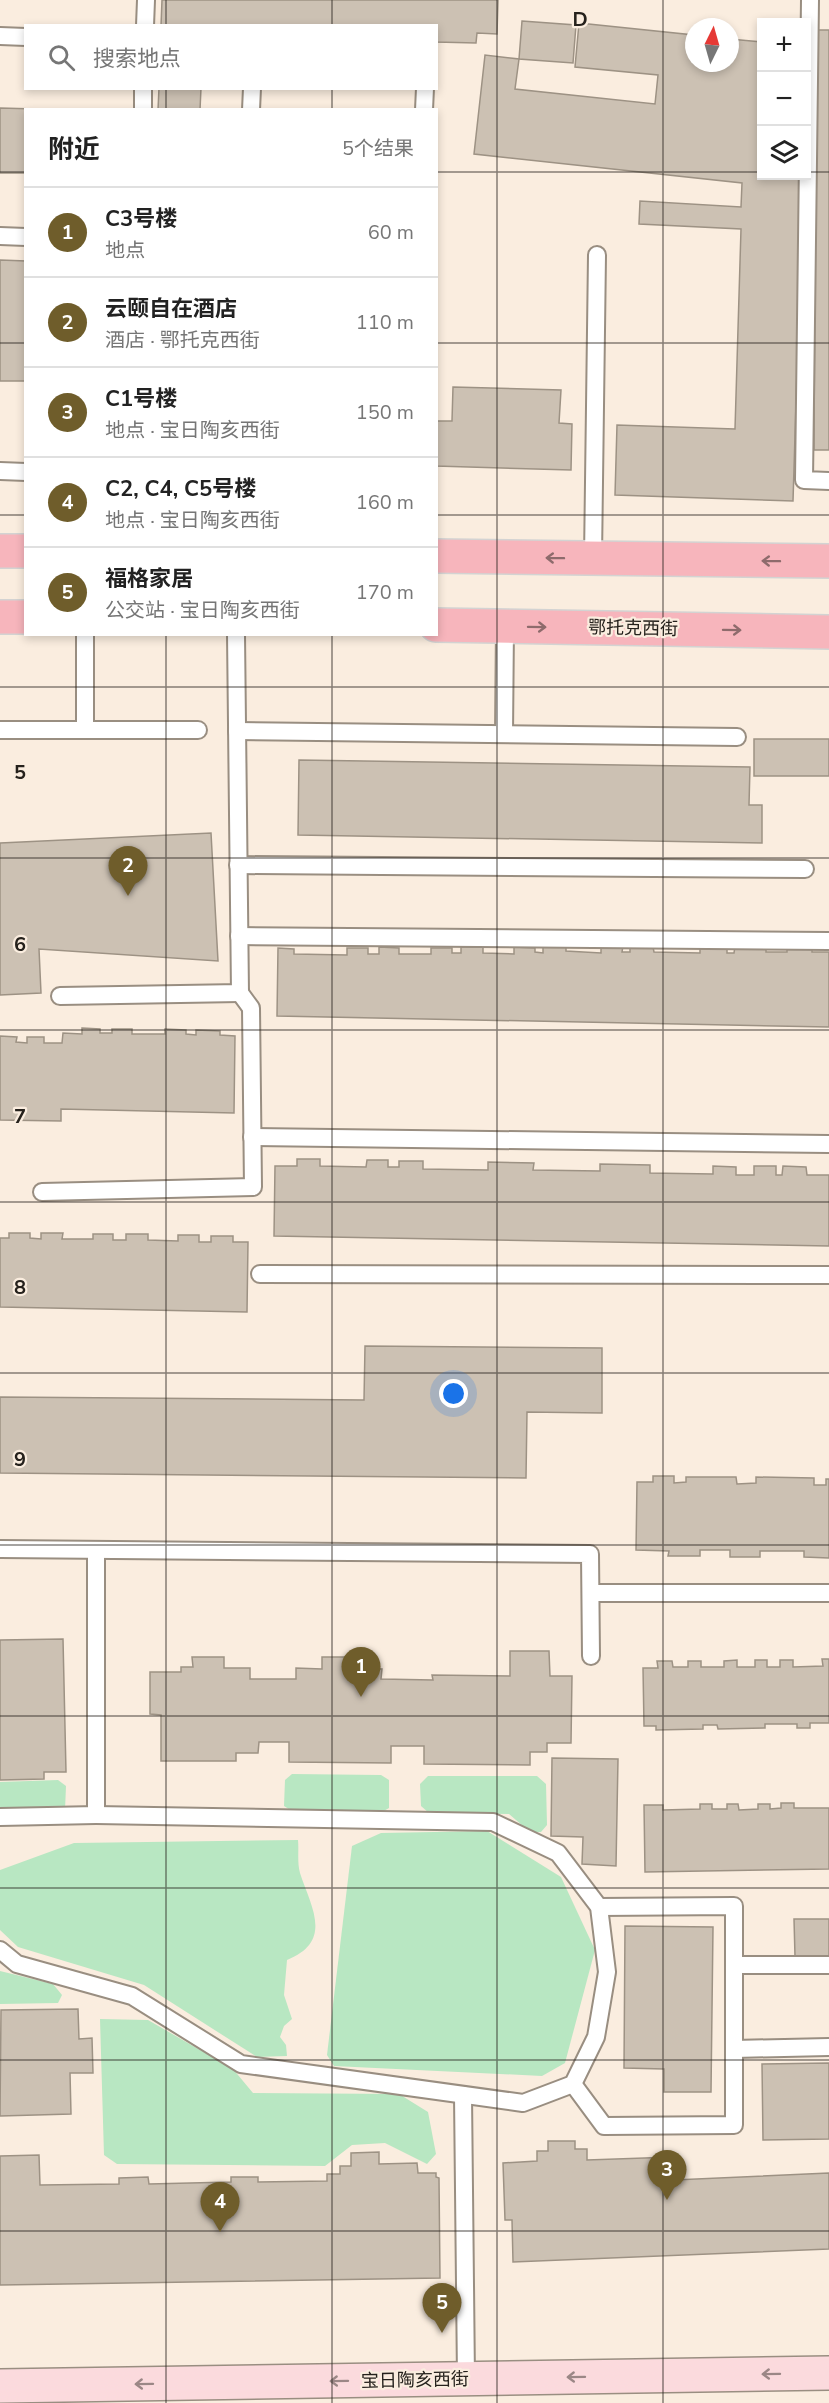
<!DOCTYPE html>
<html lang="zh">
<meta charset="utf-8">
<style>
:root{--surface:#fff;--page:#f6f6f6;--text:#222;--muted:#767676;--line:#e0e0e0;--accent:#6f5d2b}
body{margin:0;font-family:"Nunito Sans","Noto Sans SC",sans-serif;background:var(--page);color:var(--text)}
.controls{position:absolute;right:18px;top:18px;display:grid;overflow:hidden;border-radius:0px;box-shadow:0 3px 9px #0003}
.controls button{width:54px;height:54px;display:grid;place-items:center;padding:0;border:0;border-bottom:2px solid var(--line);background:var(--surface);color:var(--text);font:30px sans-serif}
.compass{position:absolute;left:685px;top:18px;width:54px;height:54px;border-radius:50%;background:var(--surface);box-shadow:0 3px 9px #0003;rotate:5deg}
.you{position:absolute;left:454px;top:1394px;width:21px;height:21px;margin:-15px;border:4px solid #fff;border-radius:50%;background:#1a73e8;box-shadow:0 0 0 9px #1a73e833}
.badge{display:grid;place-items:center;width:39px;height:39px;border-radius:50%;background:var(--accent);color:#fff;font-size:20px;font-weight:700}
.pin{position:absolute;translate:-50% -50px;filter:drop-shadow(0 2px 3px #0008)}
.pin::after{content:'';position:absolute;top:32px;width:21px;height:18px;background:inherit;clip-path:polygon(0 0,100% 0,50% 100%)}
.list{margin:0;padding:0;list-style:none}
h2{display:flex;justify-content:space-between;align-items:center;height:78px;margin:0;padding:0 24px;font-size:26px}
h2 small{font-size:20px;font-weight:400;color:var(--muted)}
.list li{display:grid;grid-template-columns:39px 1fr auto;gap:18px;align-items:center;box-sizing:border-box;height:90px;padding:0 24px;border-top:2px solid var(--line)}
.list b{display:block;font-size:22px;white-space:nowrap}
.list p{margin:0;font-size:20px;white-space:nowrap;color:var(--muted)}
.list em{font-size:20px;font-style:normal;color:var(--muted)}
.icon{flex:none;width:33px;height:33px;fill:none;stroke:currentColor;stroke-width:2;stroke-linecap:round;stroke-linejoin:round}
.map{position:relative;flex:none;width:829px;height:2403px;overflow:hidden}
.search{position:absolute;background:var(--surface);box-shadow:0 3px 9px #0003;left:24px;top:24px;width:414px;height:66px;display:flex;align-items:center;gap:15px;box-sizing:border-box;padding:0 21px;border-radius:0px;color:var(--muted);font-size:22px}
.panel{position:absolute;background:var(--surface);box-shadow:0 3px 9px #0003;left:24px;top:108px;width:414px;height:528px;border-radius:0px}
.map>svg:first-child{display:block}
.green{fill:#b8e7c2}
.building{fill:#ccc1b3;stroke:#9d9284;stroke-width:1.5}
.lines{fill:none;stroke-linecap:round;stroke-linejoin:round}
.lane-casing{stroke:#998e81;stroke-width:20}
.secondary-casing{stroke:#998e81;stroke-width:36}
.primary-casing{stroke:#d3d3d2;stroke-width:36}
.lane{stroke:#fff;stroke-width:16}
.secondary{stroke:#fbdadd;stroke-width:33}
.primary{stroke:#f7b5bc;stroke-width:33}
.oneway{stroke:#8e6b6c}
.oneway2{stroke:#9b8786}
.grid{fill:none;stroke:#25211c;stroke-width:1.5;stroke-opacity:0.55}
.labels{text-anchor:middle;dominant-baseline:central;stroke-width:4.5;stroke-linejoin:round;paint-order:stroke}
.street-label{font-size:18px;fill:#25211c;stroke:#faeddf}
.grid-label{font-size:20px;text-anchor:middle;font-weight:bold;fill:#25211c;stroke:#faeddf;stroke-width:4.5;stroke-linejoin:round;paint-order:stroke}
</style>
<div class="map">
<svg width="829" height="2403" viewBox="0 0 829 2403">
<rect width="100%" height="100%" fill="#faeddf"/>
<!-- green -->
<g class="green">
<path d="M292,1774l89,1 8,5v28l-7,4 -90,-1 -8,-5 1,-26z"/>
<path d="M428,1776h109l9,8 1,41 -6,7h-11l-21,-18 -80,-1 -8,-7 -1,-22z"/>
<path d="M58,1780l8,6 -1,24 -65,1v-29z"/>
<path d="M487,1831l74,46 34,73 -30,113 -23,13 -208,-10 -7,-11 25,-209 29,-13z"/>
<path d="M298,1840c1,10 -1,23 2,33 11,34 34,68 -13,87l-3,35 8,24 -8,7 -4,11 6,8 1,11 -30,1 -113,-72 -126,-38 -18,-17v-60l74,-27z"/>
<path d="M0,1971l53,13 9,11 -4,8 -58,1z"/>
<path d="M100,2019l48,1 85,49 20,24 146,1 29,18 8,42 -9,10 -42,-21 -33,2 -27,21 -208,-2 -13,-9z"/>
</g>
<!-- building -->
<g class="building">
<path d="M162,0h336l-1,34 -20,-1 -1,10 -40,-1v-16h-275z"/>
<path d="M522,21l54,4 -3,38 -54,-4z"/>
<path d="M579,23l115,12v28h36v-24l32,3v134h41l-10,325 -178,-6 2,-70 118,4 6,-200 -102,-5 1,-23 101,6 1,-24 -268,-29 11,-99 34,4 -4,30 140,15 3,-29 -83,-8z"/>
<path d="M816,30h13v420h-15z"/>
<path d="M159,88h42l-1,22h-42z"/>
<path d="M0,108l72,2h-46v63h-26z"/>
<path d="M0,260l26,1v120h-26z"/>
<path d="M453,387l108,3 -2,33 13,1 -1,46 -135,-4v-45h16z"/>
<rect x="754" y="739" width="75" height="37"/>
<path d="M299,760l451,7 -1,38h13v38l-464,-8z"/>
<path d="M211,833l7,128 -179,-12 2,44 -41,2v-152z"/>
<path d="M543,946l23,1v4l35,2v-7h22l-1,6h8v-6l23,1 1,5 46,1v-6l27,1v5h7l1,-7 31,1v5h21v-5h25v5h17v75l-552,-11 1,-68 16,1v5l53,1v-7h21v6h11v-7l20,1v6h32v-6h21v5h9v-6h22v6l31,1v-7l21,1v4l8,1z"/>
<path d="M82,1028l18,1v4h12v-4h20v5h33v-5l21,1v4l10,1v-5l24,1v4l15,1 -1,77 -173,-4v12l-61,-1v-84l17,1 -1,5 11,1v-6h17v6h18l1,-10 19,1z"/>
<path d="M297,1159h23v7l46,1 1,-7h21v7h11v-6h24v8l65,1v-8l46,1 -1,7 67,1v-7l50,1v8l63,1v-8l23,1v8h18v-9h22v9h6l1,-9 23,1 1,8h22v71l-555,-10 1,-70h22z"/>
<path d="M9,1233h21v5l11,1v-6h22l-1,6h31v-5h20v6h13v-6h22v6l30,1v-6h21v7h12v-6h22v6h15l-1,70 -247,-5v-69h9z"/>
<path d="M365,1346l237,2v65l-75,-1 -1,66 -526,-5v-76l364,3z"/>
<path d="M653,1476h21v7l12,-1v-5h50l1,7 19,-1v-6l58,1v7h12v-6h3v79l-25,-1v-6h-44v6h-30v-7h-30v6h-32l1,-5 -33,-1 1,-68h16z"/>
<path d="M63,1639l3,133h-22v7l-44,1v-140z"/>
<path d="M510,1651h39l1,25h22l-1,67h-24v9h-17v13l-106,-1v-18h-33v17l-102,-1v-20h-30l-1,11h-22v8h-75v-46l-11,-1v-42h31v-5h12l-1,-10h32v11h26v11h46v-11l26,1v-12h32l-1,11 29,1 -1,10 52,1 -1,-5 78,1z"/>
<path d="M822,1659h7v64h-19v5h-13v-4h-32v4l-47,1 -1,-4h-14v4l-47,1v-4h-12l-1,-58h15l-1,-7h15l1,6h15v-6h13v6h23v-6l13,-1v7h18v-7h12v7h13v-7h13v7l30,-1z"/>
<path d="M552,1758l66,1 -2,107 -34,-2 1,-27 -32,-1z"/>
<path d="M781,1803h13v5h35v61l-184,3 -1,-67h19v5l37,-1v-5h12v5h15v-5h11l1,6 19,-1v-5h12v5l11,-1z"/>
<path d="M794,1919h35v37h-34z"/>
<path d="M625,1926l88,1 -2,165h-47v-23l-40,-1z"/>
<path d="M78,2009l1,30 13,-1 1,35h-23l1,41 -71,2 1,-106z"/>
<path d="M829,2063v76l-66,1 -1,-76z"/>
<path d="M548,2141h27v8h12v11l86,-3 1,23 155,-7v76l-316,13 -1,-42h-7l-2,-57 34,-2v-10h11z"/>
<path d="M379,2152v12l38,-1 1,10h18v4l3,1 1,100 -440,7v-129l39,-1 1,30 79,-1v-6l29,-1 1,7 82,-2v-5h27v5l69,-1v-7h13v-8h11v-13z"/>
</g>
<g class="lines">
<defs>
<g id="lane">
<path d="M810,0l-6,480 25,1"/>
<path d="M145,26l1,-26"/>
<path d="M0,36l26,1"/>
<path d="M143,110v-22"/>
<path d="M251,110l1,-22"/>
<path d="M424,110l1,-22"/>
<path d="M0,236l26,1"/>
<path d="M0,471l26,1"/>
<path d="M593,558l4,-303"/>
<path d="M0,730h198"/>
<path d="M85,730v-96"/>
<path d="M237,731l500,6"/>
<path d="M504,734l1,-108"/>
<path d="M238,865l567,4"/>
<path d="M239,936l590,5"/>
<path d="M60,996l180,-3 -4,-359"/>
<path d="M252,1137l577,7"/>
<path d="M42,1192l211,-5 -2,-179 -11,-15"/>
<path d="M260,1274l569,1"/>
<path d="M0,1549l590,5 1,102"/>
<path d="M591,1593h238"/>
<path d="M0,1817l96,-2v-265"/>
<path d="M0,1950l17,14 115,32 109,68 282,39 50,-19 23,-47 11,-65 -8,-65 -41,-54 -65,-31 -397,-7"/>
<path d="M734,1965h95"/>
<path d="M734,2049l95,-2"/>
<path d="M573,2084l31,42 130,-1v-219l-135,1"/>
<path d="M463,2095l3,284"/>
</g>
<path id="secondary" d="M0,2386l829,-13"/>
<g id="primary">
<path d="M0,551h26"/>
<path d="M436,556l393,5"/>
<path d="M0,617h26"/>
<path d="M436,625l393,7"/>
</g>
</defs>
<!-- lane casing -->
<use href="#lane" class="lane-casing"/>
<!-- secondary casing -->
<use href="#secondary" class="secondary-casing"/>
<!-- primary casing -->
<use href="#primary" class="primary-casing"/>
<!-- lane -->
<use href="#lane" class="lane"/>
<!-- secondary -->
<use href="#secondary" class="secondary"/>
<!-- primary -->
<use href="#primary" class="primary"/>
</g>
<!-- one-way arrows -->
<defs><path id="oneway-shaft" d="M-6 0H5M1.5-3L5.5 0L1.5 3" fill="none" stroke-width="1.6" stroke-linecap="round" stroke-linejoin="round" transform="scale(1.5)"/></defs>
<g class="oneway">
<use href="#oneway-shaft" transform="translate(555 558) rotate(-179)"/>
<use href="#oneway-shaft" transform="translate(771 561) rotate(-179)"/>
<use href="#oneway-shaft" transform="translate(537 627) rotate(1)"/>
<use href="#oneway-shaft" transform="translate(732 630) rotate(1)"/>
</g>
<g class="oneway2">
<use href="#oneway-shaft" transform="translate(771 2374) rotate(179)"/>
<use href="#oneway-shaft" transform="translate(576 2377) rotate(179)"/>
<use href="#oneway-shaft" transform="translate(339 2381) rotate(179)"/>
<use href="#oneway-shaft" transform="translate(144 2384) rotate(179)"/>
</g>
<!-- grid -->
<path class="grid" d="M166,0v26M332,0v26M497,0v2403M663,0v2403M166,88v22M332,88v22M0,172h26M436,172h326M806,172h23M0,343h26M436,343h393M0,515h26M436,515h393M166,634v1769M332,634v1769M0,687h829M0,858h829M0,1030h829M0,1202h829M0,1373h829M0,1545h829M0,1716h829M0,1888h829M0,2060h829M0,2231h829"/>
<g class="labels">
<!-- street labels -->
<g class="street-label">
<text transform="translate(633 628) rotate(1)">鄂托克西街</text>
<text transform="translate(415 2380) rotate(-1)">宝日陶亥西街</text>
</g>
</g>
<g class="grid-label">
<text x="580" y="26">D</text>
<text x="20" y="779">5</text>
<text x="20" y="951">6</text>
<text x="20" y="1123">7</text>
<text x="20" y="1294">8</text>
<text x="20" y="1466">9</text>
</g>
</svg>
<div class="controls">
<button>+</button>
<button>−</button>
<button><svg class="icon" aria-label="layers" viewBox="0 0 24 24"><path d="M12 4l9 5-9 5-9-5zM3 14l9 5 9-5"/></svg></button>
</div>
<svg class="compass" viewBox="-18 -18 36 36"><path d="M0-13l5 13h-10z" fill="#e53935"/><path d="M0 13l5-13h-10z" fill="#767676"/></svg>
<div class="you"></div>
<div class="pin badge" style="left:361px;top:1697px">1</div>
<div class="pin badge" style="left:128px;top:896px">2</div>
<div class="pin badge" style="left:667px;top:2200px">3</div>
<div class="pin badge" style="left:220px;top:2232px">4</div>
<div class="pin badge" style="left:442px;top:2333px">5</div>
<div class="search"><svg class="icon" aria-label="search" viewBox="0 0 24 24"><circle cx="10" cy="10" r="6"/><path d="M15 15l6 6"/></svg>搜索地点</div>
<section class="panel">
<h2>附近<small>5个结果</small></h2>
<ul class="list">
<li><span class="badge">1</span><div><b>C3号楼</b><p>地点</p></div><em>60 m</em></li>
<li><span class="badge">2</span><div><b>云颐自在酒店</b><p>酒店 · 鄂托克西街</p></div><em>110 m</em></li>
<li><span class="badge">3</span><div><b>C1号楼</b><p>地点 · 宝日陶亥西街</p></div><em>150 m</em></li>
<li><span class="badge">4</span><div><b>C2, C4, C5号楼</b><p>地点 · 宝日陶亥西街</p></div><em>160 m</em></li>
<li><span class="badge">5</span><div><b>福格家居</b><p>公交站 · 宝日陶亥西街</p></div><em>170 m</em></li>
</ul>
</section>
</div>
